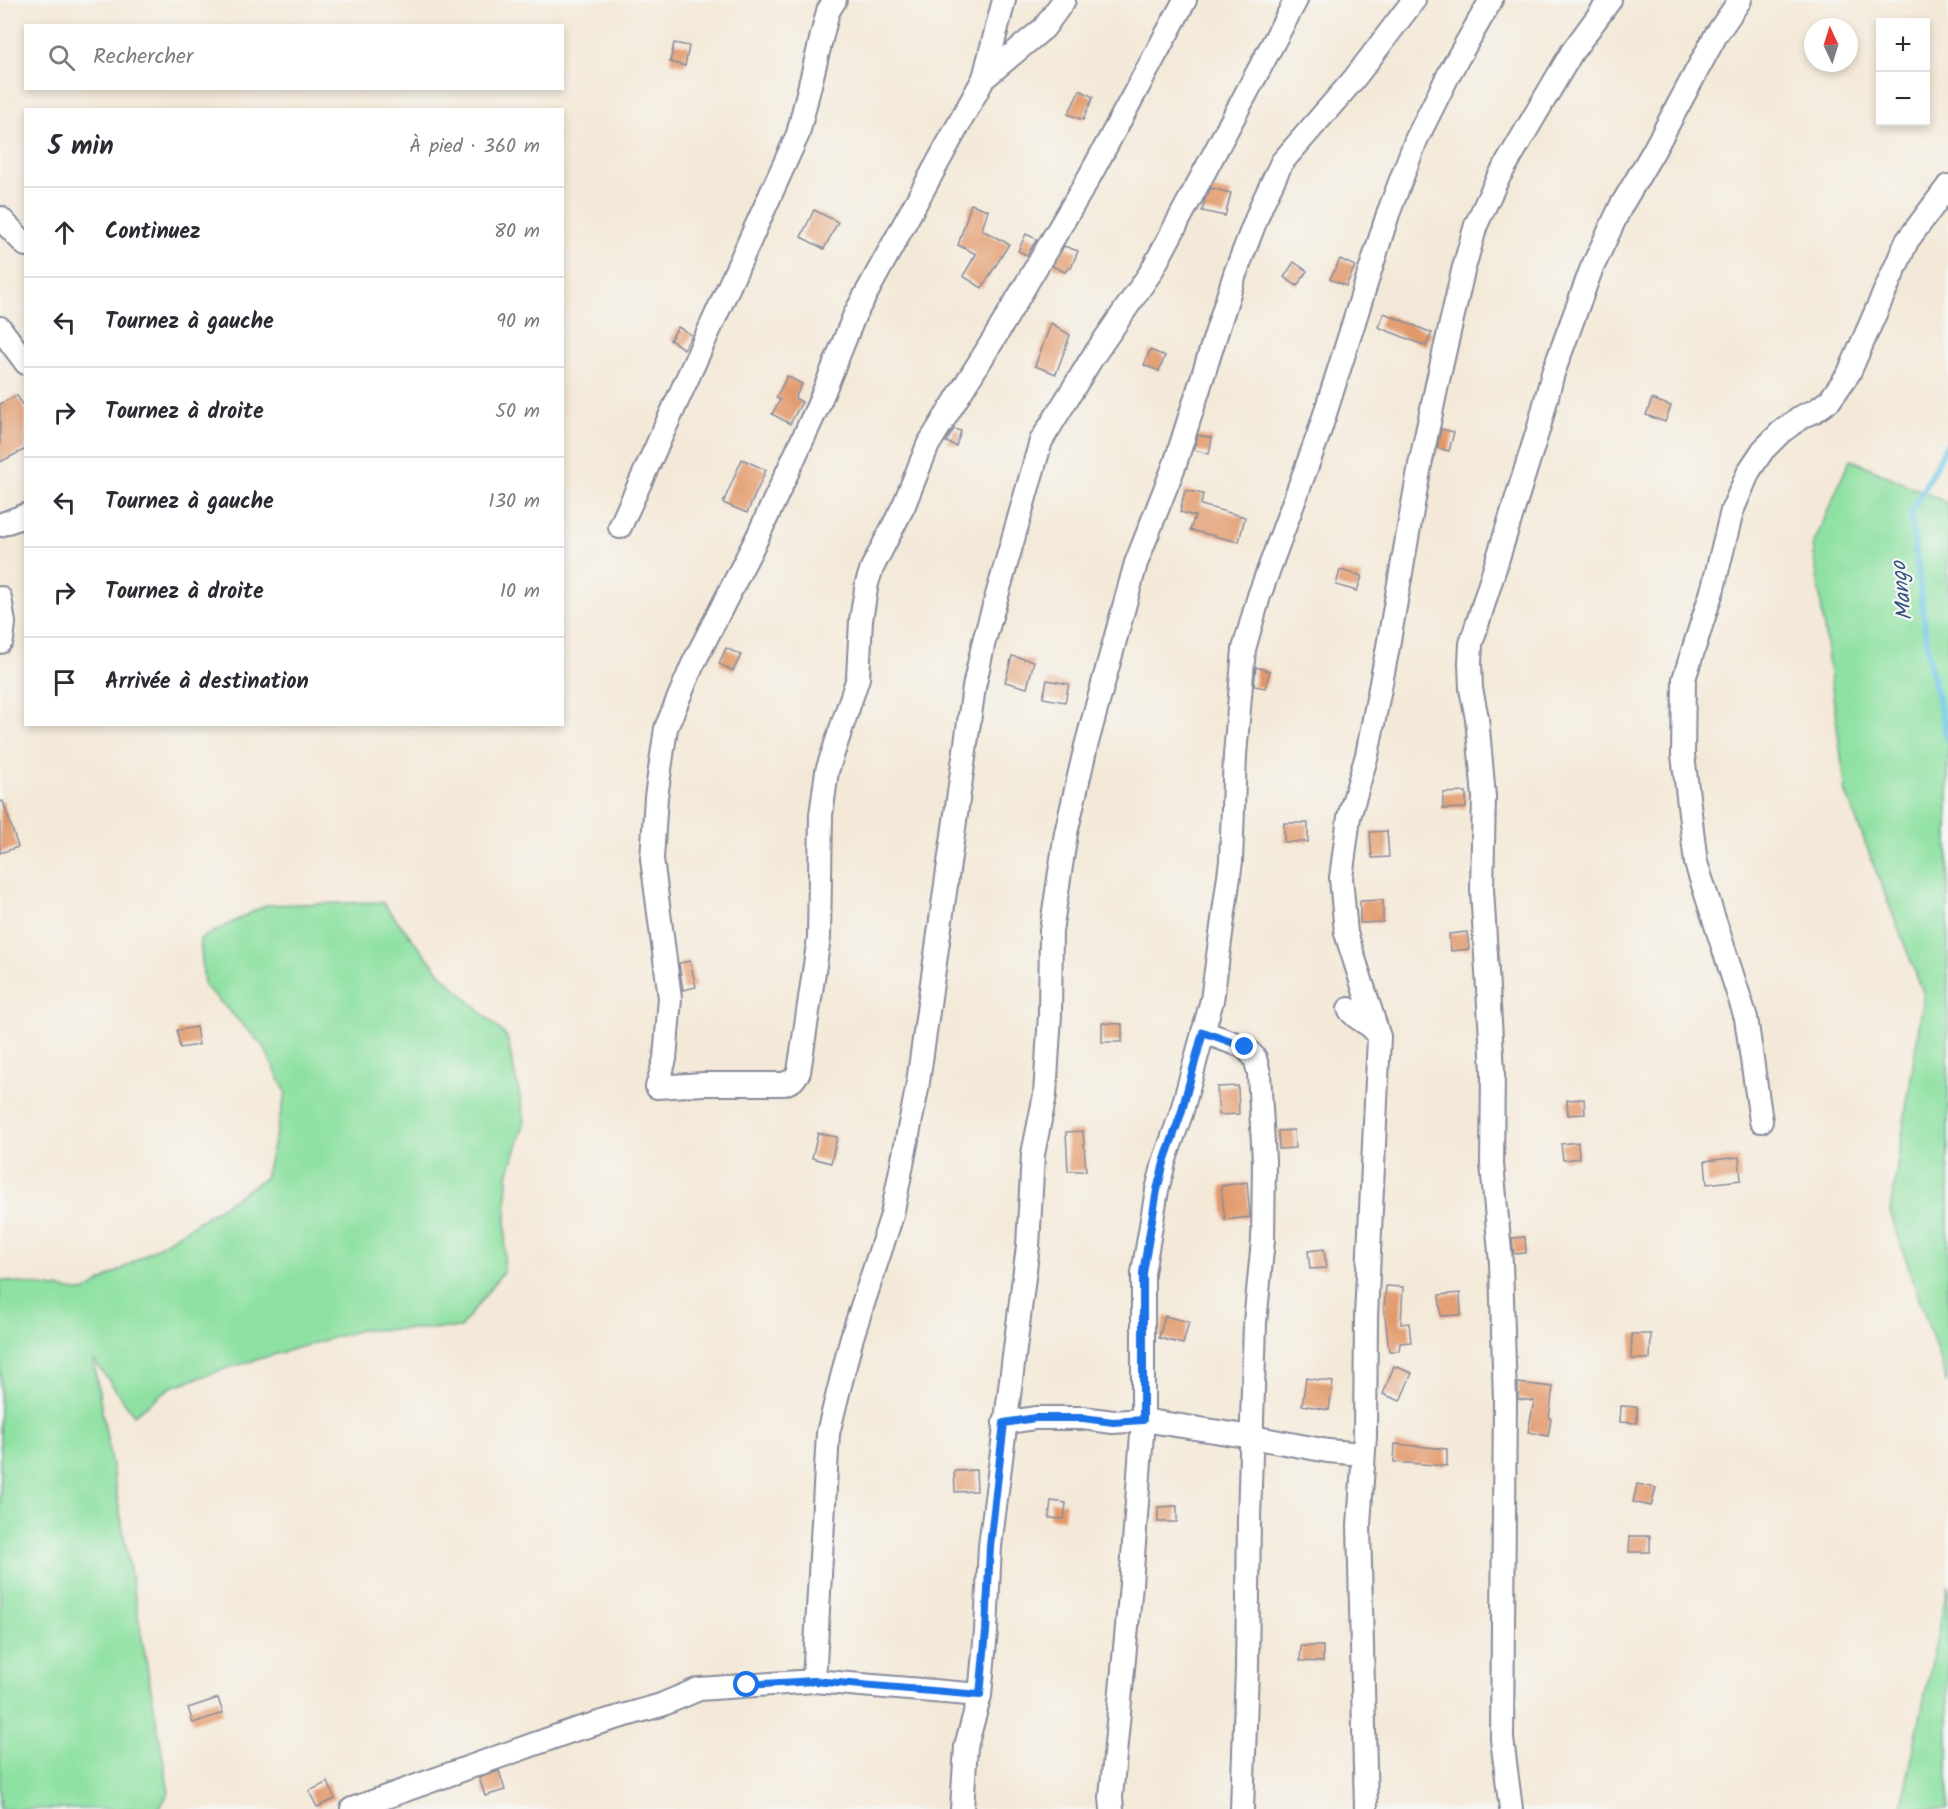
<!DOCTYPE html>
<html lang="fr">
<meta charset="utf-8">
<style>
:root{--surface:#fff;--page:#f2f2f3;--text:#2b2b33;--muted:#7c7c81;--line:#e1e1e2}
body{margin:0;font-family:Kalam,sans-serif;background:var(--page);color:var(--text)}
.controls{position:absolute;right:18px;top:18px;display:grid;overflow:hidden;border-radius:0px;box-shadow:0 3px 9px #0003}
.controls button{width:54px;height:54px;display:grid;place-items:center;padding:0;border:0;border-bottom:2px solid var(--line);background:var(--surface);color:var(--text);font:30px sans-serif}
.compass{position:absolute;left:1804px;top:18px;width:54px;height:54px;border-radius:50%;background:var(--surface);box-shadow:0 3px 9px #0003;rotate:356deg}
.stop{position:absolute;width:18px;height:18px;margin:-14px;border:4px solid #1a73e8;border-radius:50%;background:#fff}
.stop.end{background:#1a73e8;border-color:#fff;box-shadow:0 2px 6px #0008}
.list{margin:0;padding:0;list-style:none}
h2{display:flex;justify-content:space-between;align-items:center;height:78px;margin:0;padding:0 24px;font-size:26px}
h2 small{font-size:20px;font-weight:400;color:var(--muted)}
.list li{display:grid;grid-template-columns:39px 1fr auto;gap:18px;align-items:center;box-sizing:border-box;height:90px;padding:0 24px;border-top:2px solid var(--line)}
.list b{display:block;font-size:22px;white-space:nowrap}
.list em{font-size:20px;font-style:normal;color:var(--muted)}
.icon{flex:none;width:33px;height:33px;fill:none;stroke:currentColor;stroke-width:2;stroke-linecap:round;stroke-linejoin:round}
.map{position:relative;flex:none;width:1948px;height:1809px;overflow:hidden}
.search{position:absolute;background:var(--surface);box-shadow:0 3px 9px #0003;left:24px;top:24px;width:540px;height:66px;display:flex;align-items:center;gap:15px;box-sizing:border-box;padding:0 21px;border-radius:0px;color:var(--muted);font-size:22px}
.panel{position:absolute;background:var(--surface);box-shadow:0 3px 9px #0003;left:24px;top:108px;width:540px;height:618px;border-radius:0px}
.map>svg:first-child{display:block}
.green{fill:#8ee1a2;stroke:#548880;stroke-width:1.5}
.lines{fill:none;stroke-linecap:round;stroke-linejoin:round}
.stream{stroke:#6ac5e8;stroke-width:6}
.building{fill:#e29869}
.street-casing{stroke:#888c9b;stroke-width:26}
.street{stroke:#fff;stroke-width:22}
.route{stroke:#1a73e8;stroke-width:8}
.labels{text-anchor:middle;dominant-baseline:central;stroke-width:4.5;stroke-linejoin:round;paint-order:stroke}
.water-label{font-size:22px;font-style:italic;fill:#2f5480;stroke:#f6f6f2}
</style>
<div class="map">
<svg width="1948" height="1809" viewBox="0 0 1948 1809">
<rect width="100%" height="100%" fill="#f6f6f2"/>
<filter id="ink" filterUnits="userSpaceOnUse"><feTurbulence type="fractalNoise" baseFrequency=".0167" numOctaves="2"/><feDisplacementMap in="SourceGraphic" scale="12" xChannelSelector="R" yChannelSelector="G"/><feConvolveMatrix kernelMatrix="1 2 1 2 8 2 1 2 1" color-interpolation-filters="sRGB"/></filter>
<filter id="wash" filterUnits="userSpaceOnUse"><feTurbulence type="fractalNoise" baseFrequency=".008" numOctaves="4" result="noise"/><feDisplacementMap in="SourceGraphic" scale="24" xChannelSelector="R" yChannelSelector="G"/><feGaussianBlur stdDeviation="1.35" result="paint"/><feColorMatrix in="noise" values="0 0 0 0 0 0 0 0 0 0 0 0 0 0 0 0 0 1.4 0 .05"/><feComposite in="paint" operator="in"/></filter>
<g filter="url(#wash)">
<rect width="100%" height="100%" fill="#f4e9d8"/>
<!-- green -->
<g class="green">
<path d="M1850,459l98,44v881l-58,-172 34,-217 -78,-202 -33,-248z"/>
<path d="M382,902l60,73 65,62 18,84 -17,54 -4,96 -44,57 -100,2 -129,37 -60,20 -37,28 -41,-56 76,433 -10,17h-159v-529l84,12 111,-68 70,-46 21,-85 -22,-46 -60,-62 -4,-46 66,-34z"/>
<path d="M1948,1585v224h-47z"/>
</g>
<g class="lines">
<!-- stream -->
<path class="stream" d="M1948,443l-37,70 18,148 19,81"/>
</g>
<g id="blocks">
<!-- building -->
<g class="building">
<path d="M674,43l15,3 -4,20 -15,-4z"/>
<path d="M1080,90l13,7 -10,23 -15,-6z"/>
<path d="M1211,188l20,5 -6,23 -23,-5 3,-12z"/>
<path d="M971,204l17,6 -6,20 27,14 -27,44 -19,-12 13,-22 -18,-9z"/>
<path d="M814,210l24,12 -14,27 -23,-12z"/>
<path d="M1026,234l11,5 -10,16 -9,-4z"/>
<path d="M1064,246l14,5 -7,17 -2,-1 -4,5 -13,-6z"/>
<path d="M1340,259l15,7 -9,20 -16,-7z"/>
<path d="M1294,262l13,9 -10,15 -13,-9z"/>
<path d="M1384,313l48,20 -6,13 -48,-19z"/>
<path d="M1051,323l19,12 -14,39 -21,-8z"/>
<path d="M678,327l14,8 -8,14 -14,-9z"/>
<path d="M1150,350l15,6 -6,15 -15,-6z"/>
<path d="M787,376l15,8 -7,14 7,4 -12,22 -18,-10 8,-14 -4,-2z"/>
<path d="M17,395l9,16v38l-26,13v-58z"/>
<path d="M1652,399l19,7 -6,16 -19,-7z"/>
<path d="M954,429l7,2 -5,15 -10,-4z"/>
<path d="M1441,429l13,3 -5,19 -12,-3z"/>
<path d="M1198,435l14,3 -3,16 -15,-4z"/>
<path d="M742,459l24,11 -19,43 -24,-10z"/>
<path d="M1185,490l18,4 -2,11 44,12 -6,25 -49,-12 5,-14 -15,-4z"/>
<path d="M1340,570l22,6 -5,15 -21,-6z"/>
<path d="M726,648l15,7 -8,16 -14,-7z"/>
<path d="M1012,656l22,5 -7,27 -22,-6z"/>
<path d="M1256,667l14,4 -5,17 -11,-2z"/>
<path d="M1047,680l22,4 -4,18 -22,-4z"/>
<path d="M1466,792v16l-23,1v-16z"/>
<path d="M3,801l15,46 -18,6v-51z"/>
<rect x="1284" y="823" width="24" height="19"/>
<path d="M1387,831l2,26 -17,1 -2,-26z"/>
<path d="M1383,900v22l-23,1v-22z"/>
<path d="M1467,932l2,17 -18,2 -2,-17z"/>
<path d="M690,961l6,26 -13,3 -4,-27z"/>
<path d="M1102,1023l20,1v18h-20z"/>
<path d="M196,1027l3,18 -19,3 -3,-18z"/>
<path d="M1238,1086l1,28 -20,1 -2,-28z"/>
<path d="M1584,1099l1,15 -17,1 -1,-15z"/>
<path d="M1294,1130l1,18 -16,1 -1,-18z"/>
<path d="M1083,1131l3,40h-18l-2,-39z"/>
<path d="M818,1133l19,4 -6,26 -19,-5z"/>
<path d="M1578,1142l1,16 -16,2 -2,-16z"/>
<path d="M1739,1157l2,23 -34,4 -2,-23z"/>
<path d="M1247,1182l3,35 -25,3 -4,-34z"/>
<path d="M1525,1237l1,16 -12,1 -2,-16z"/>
<path d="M1324,1249l2,19 -16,1 -2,-18z"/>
<path d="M1386,1286l17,1 -2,37 8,-1 2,19 -11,1 -1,8h-10l-5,-44z"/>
<path d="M1460,1293l1,22 -20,1 -2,-21z"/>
<path d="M1165,1316l24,6 -6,22 -24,-6z"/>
<path d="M1632,1334h19l-1,25h-19z"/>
<path d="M1394,1366l18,7 -12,28 -17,-7z"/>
<path d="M1306,1378l27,4 -4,28 -27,-5z"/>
<path d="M1518,1383l35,4 -4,31 2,1 -3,17 -20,-4 6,-31 -16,-2z"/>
<path d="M1621,1406l16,1v16l-17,-1z"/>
<path d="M1395,1444l52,5v17l-53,-4z"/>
<path d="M976,1470l1,21 -22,1 -1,-21z"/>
<path d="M1637,1484l19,4 -5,18 -18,-4z"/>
<path d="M1051,1501l15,2 -2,16 -15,-1z"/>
<path d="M1177,1506v16h-19v-15z"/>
<path d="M1630,1536h20v16h-21z"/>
<path d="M1301,1646h22v16l-23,-1z"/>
<path d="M218,1698l5,15 -30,10 -5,-15z"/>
<path d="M499,1771l6,19 -20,6 -6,-18z"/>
<path d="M328,1782l7,17 -18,8 -8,-16z"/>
</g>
</g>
</g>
<g filter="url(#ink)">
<use href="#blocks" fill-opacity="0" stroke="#888c9b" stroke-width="1.5"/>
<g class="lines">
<defs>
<g id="street">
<path d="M1064,0l-20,28 -60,50 -129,236 -37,92 -61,132 -64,126 -27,64 -10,69 -4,62 18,139 -5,61 -8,28 46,-3h81l9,-4 6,-8 20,-134 2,-123 6,-44 31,-93 3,-58 6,-37 5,-15 32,-63 24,-60 67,-108 92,-156 98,-181"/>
<path d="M984,78l20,-78"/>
<path d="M0,218l26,27"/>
<path d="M0,328l26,35"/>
<path d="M0,525l26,-10"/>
<path d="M620,527l178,-393 30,-123 7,-11"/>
<path d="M0,598l4,25 -2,17 -2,2"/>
<path d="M1349,1009c9,14 22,12 30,28l-13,280 -1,119 -6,89 7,284"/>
<path d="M1203,1032l42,15 10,11 4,15 5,88 -1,79 -8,83 -6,196 -2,150 -5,140"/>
<path d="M1379,1037l-33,-104 -5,-55 8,-61 18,-62 20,-103 33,-187 18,-85 25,-109 13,-46 21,-45 75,-128 38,-52"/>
<path d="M1761,1121l-15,-103 -50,-155 -13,-108 1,-76 29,-91 19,-77 17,-40 14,-21 18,-18 22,-16 12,-5 15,-11 19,-27 58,-132 41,-55"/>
<path d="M1004,1423l31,-5h48l30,4 30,-2 109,17 76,14 35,3"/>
<path d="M814,1681l14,-248 24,-96 40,-122 25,-126 57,-402 10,-46 57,-200 51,-83 59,-86 145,-272"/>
<path d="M352,1809l222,-79 87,-25 38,-16 115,-8 166,14"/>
<path d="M962,1809l4,-63 14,-51 6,-64 4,-85 38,-300 5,-92 12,-59 5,-81 1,-83 15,-98 20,-87 50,-183 39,-99 60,-190 27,-70 20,-42 72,-83 60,-79"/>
<path d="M1112,1809l-1,-12 20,-213 12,-164v-147l14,-83 8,-31 16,-45 31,-114 19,-139 4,-106 9,-106 15,-53 59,-160 70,-222 28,-74 34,-68 41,-72"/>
<path d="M1511,1809l-9,-70 3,-338 -4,-138 -9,-99 1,-93 -11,-182 2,-92 -7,-79 -6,-29 -1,-26 1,-19 68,-217 14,-54 38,-103 30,-64 32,-54 63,-117 24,-35"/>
</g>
</defs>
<!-- street casing -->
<use href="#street" class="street-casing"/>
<!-- street -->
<use href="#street" class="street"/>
</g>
</g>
<g class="lines" filter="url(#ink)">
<!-- route -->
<path class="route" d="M747,1685l67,-4 166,14 6,-64 4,-85 14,-123 31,-5h48l30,4 30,-2v-147l14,-83 8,-31 16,-45 22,-82 42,15"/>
</g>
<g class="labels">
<!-- water labels -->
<g class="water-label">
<text transform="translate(1903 591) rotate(-97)">Mango</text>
</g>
</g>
</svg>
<div class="controls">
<button>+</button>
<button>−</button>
</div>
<svg class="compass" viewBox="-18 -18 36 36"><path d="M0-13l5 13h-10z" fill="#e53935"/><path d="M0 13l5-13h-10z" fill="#7c7c81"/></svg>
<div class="stop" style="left:747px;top:1685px"></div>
<div class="stop end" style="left:1245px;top:1047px"></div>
<div class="search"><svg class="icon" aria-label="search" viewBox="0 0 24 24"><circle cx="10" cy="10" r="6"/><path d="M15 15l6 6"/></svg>Rechercher</div>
<section class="panel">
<h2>5 min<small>À pied · 360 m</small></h2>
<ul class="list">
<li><svg class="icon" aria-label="ahead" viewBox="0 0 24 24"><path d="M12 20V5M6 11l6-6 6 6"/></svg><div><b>Continuez</b></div><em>80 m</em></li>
<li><svg class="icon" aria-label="left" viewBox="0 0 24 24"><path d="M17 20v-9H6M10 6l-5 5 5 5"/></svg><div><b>Tournez à gauche</b></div><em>90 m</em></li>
<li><svg class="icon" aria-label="right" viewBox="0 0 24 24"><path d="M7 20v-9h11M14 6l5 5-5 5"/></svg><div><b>Tournez à droite</b></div><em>50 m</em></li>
<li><svg class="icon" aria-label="left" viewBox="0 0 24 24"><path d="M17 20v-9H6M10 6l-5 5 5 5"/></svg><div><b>Tournez à gauche</b></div><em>130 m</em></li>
<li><svg class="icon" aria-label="right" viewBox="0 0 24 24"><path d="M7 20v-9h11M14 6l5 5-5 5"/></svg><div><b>Tournez à droite</b></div><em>10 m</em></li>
<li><svg class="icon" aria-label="arrive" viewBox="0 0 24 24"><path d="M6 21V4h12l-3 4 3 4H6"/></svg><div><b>Arrivée à destination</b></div></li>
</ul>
</section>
</div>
